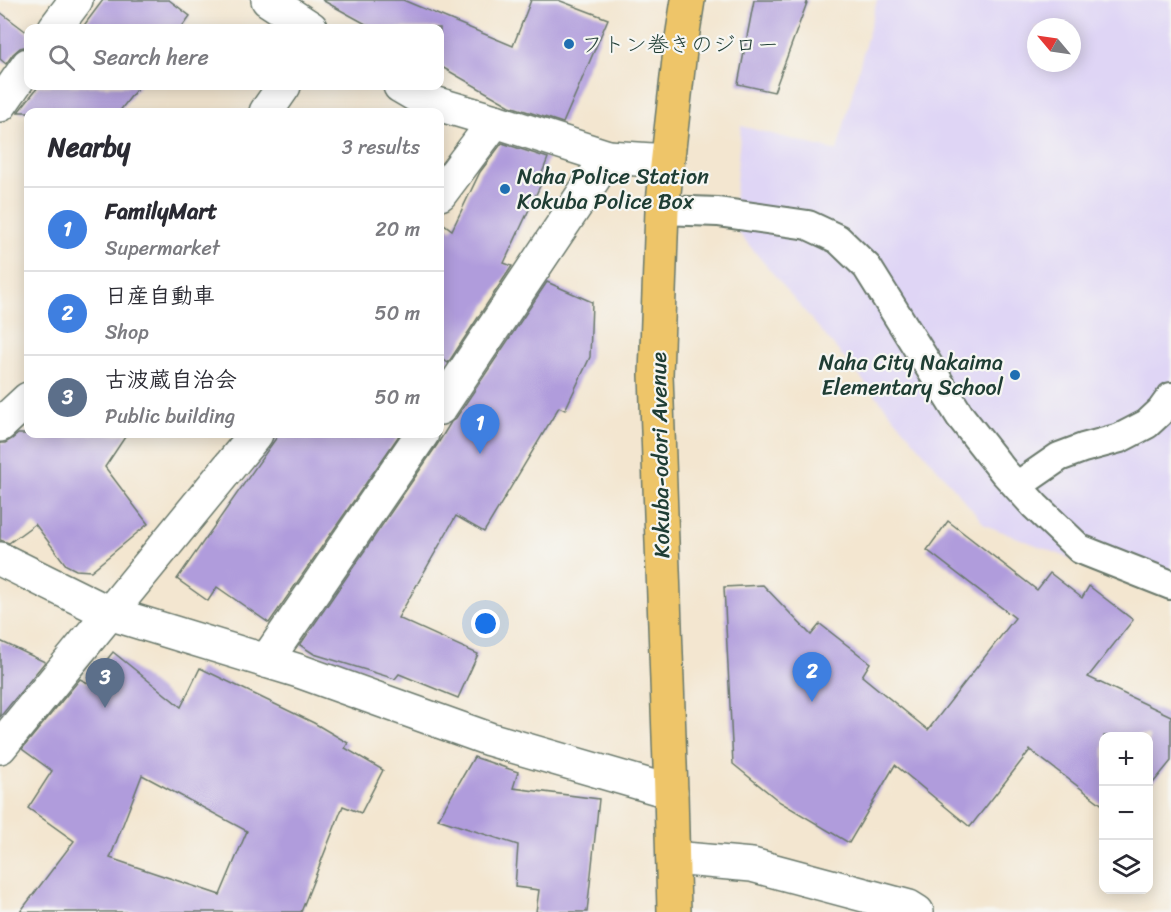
<!DOCTYPE html>
<meta charset="utf-8">
<style>
:root{--surface:#fff;--page:#f7f7f7;--text:#2b2b33;--muted:#7c7c81;--line:#e1e1e2;--accent:#2563eb}
body{margin:0;font-family:Sriracha,"Klee One",sans-serif;background:var(--page);color:var(--text)}
.controls{position:absolute;right:18px;bottom:18px;display:grid;overflow:hidden;border-radius:12px;box-shadow:0 3px 15px #0003}
.controls button{width:54px;height:54px;display:grid;place-items:center;padding:0;border:0;border-bottom:2px solid var(--line);background:var(--surface);color:var(--text);font:30px sans-serif}
.compass{position:absolute;left:1027px;top:18px;width:54px;height:54px;border-radius:50%;background:var(--surface);box-shadow:0 3px 15px #0003;rotate:299deg}
.you{position:absolute;left:486px;top:624px;width:21px;height:21px;margin:-15px;border:4px solid #fff;border-radius:50%;background:#1a73e8;box-shadow:0 0 0 9px #1a73e833}
.badge{display:grid;place-items:center;width:39px;height:39px;border-radius:50%;background:var(--accent);color:#fff;font-size:20px;font-weight:700}
.pin{position:absolute;translate:-50% -50px;filter:drop-shadow(0 2px 3px #0008)}
.pin::after{content:'';position:absolute;top:32px;width:21px;height:18px;background:inherit;clip-path:polygon(0 0,100% 0,50% 100%)}
.list{margin:0;padding:0;list-style:none}
h2{display:flex;justify-content:space-between;align-items:center;height:78px;margin:0;padding:0 24px;font-size:26px}
h2 small{font-size:20px;font-weight:400;color:var(--muted)}
.list li{display:grid;grid-template-columns:39px 1fr auto;gap:18px;align-items:center;box-sizing:border-box;height:84px;padding:0 24px;border-top:2px solid var(--line)}
.list b{display:block;font-size:22px;white-space:nowrap}
.list p{margin:0;font-size:20px;white-space:nowrap;color:var(--muted)}
.list em{font-size:20px;font-style:normal;color:var(--muted)}
.icon{flex:none;width:33px;height:33px;fill:none;stroke:currentColor;stroke-width:2;stroke-linecap:round;stroke-linejoin:round}
.map{position:relative;flex:none;width:1171px;height:912px;overflow:hidden}
.search{position:absolute;background:var(--surface);box-shadow:0 3px 15px #0003;left:24px;top:24px;width:420px;height:66px;display:flex;align-items:center;gap:15px;box-sizing:border-box;padding:0 21px;border-radius:12px;color:var(--muted);font-size:22px}
.panel{position:absolute;background:var(--surface);box-shadow:0 3px 15px #0003;left:24px;top:108px;width:420px;height:330px;border-radius:12px}
.map>svg:first-child{display:block}
.built{fill:#dfd5f5;fill-rule:evenodd}
.building{fill:#b09cdc;fill-rule:evenodd}
.lines{fill:none;stroke-linecap:round;stroke-linejoin:round}
.service-casing{stroke:#69786b;stroke-width:32}
.minor-casing{stroke:#69786b;stroke-width:36}
.trunk-casing{stroke:#69786b;stroke-width:36}
.service{stroke:#fff;stroke-width:28}
.minor{stroke:#fff;stroke-width:33}
.trunk{stroke:#eec569;stroke-width:33}
.poi-dot{fill:#1f6fb2;stroke:#f6f6f2;stroke-width:2}
.labels{text-anchor:middle;dominant-baseline:central;stroke-width:4.5;stroke-linejoin:round;paint-order:stroke}
.poi-label{font-size:22px;fill:#1f3d34;stroke:#f6f6f2;text-anchor:start}
.street-label{font-size:22px;fill:#1f3d34;stroke:#f6f6f2}
</style>
<div class="map">
<svg width="1171" height="912" viewBox="0 0 1171 912">
<rect width="100%" height="100%" fill="#f6f6f2"/>
<filter id="ink" filterUnits="userSpaceOnUse"><feTurbulence type="fractalNoise" baseFrequency=".0167" numOctaves="2"/><feDisplacementMap in="SourceGraphic" scale="12" xChannelSelector="R" yChannelSelector="G"/><feConvolveMatrix kernelMatrix="1 2 1 2 8 2 1 2 1" color-interpolation-filters="sRGB"/></filter>
<filter id="wash" filterUnits="userSpaceOnUse"><feTurbulence type="fractalNoise" baseFrequency=".008" numOctaves="4" result="noise"/><feDisplacementMap in="SourceGraphic" scale="24" xChannelSelector="R" yChannelSelector="G"/><feGaussianBlur stdDeviation="1.35" result="paint"/><feColorMatrix in="noise" values="0 0 0 0 0 0 0 0 0 0 0 0 0 0 0 0 0 1.4 0 .05"/><feComposite in="paint" operator="in"/></filter>
<g filter="url(#wash)">
<rect width="100%" height="100%" fill="#f3e6d0"/>
<!-- built -->
<path class="built" d="M877,0h294v598l-186,-73 -253,-300 9,-99 96,25zM1036,27h36v36h-36z"/>
<g id="blocks">
<!-- building -->
<g class="building">
<path d="M103,0h66l21,16 -9,12h-99z"/>
<path d="M322,0h81l110,46 18,-46h27l50,19 -45,104 -53,-17 -70,-40v-38h-67z"/>
<path d="M754,0h54l-34,92 -36,-8z"/>
<path d="M0,12l28,21v13l-8,2 -7,6 -7,10 -6,-5z"/>
<path d="M37,86h102l-20,26h-101l20,-25z"/>
<path d="M502,143l46,15 -10,25 3,1 -37,79 8,3 -64,97 -8,-6v-136l12,9 28,-58z"/>
<path d="M547,282l45,20 -2,55 -25,53 -6,-3 -75,125 -28,-16 -58,102 80,36 -20,44 -59,-24 -4,5 -81,-25 -14,-9 137,-200 14,-23 5,-4z"/>
<path d="M18,434h109l-22,33 43,57 -57,47 -15,-1 -10,-5 -31,-41 -26,19 -9,-3v-97h5l7,-4z"/>
<path d="M279,434h121l-131,189 -52,-36 -9,14 -31,-22z"/>
<path d="M948,521l89,69 13,-17 32,25 7,-12 44,34 -45,57 83,39v45l-22,27v-52h-45v70l-74,-56 -60,77 -75,-62 -46,78 -69,-41 -47,-38 -9,-177 39,-2 48,50 9,-11 50,39 -8,13 66,54 87,-112 -88,-68z"/>
<path d="M0,641l45,21 -45,55z"/>
<path d="M113,652l68,55 19,-39 114,55 34,20 -3,5 38,22 -22,43 -18,-7 -42,106h-281l54,-71 -46,-33 24,-37 -30,-22 58,-70 8,4zM142,775l105,56 -27,64 -110,-37z"/>
<path d="M474,757l44,15 -5,16 86,11 -12,113h-51l3,-22 -24,-3 3,-42 -80,-26z"/>
</g>
</g>
</g>
<g filter="url(#ink)">
<use href="#blocks" fill-opacity="0" stroke="#69786b" stroke-width="1.5"/>
<g class="lines">
<defs>
<g id="service">
<path d="M662,210l56,2 90,13 30,14 29,28 93,149 44,56 31,34 45,43 91,36"/>
<path d="M1017,486l42,-29 24,-9 37,-10 27,-14 14,-13 10,-14"/>
</g>
<g id="minor">
<path d="M268,0l43,28"/>
<path d="M55,28l21,-28"/>
<path d="M400,86l24,14 71,21 113,36 59,4"/>
<path d="M0,105l28,-40"/>
<path d="M266,112l18,-26"/>
<path d="M440,194l55,-73"/>
<path d="M440,408l168,-251"/>
<path d="M0,425l28,-26"/>
<path d="M0,559l109,54 190,58 190,68 182,53"/>
<path d="M266,661l156,-227"/>
<path d="M0,747l256,-313"/>
<path d="M673,858l79,7 157,42 8,5"/>
</g>
<path id="trunk" d="M674,912l-3,-120 -15,-417 6,-165 18,-159 8,-51"/>
</defs>
<!-- service casing -->
<use href="#service" class="service-casing"/>
<!-- minor casing -->
<use href="#minor" class="minor-casing"/>
<!-- trunk casing -->
<use href="#trunk" class="trunk-casing"/>
<!-- service -->
<use href="#service" class="service"/>
<!-- minor -->
<use href="#minor" class="minor"/>
<!-- trunk -->
<use href="#trunk" class="trunk"/>
</g>
</g>
<!-- markers -->
<g class="poi-dot">
<circle cx="569" cy="44" r="6"/>
<circle cx="505" cy="189" r="6"/>
<circle cx="1015" cy="375" r="6"/>
</g>
<g class="labels">
<!-- poi labels -->
<g class="poi-label">
<text x="581" y="44">フトン巻きのジロー</text>
<text x="517" y="176">Naha Police Station<tspan x="517" dy="25">Kokuba Police Box</tspan></text>
<text x="1003" y="362" text-anchor="end">Naha City Nakaima<tspan x="1003" dy="25">Elementary School</tspan></text>
</g>
<!-- street labels -->
<g class="street-label">
<text transform="translate(660 455) rotate(-91)">Kokuba-odori Avenue</text>
</g>
</g>
</svg>
<div class="controls">
<button>+</button>
<button>−</button>
<button><svg class="icon" aria-label="layers" viewBox="0 0 24 24"><path d="M12 4l9 5-9 5-9-5zM3 14l9 5 9-5"/></svg></button>
</div>
<svg class="compass" viewBox="-18 -18 36 36"><path d="M0-13l5 13h-10z" fill="#e53935"/><path d="M0 13l5-13h-10z" fill="#7c7c81"/></svg>
<div class="you"></div>
<div class="pin badge" style="left:480px;top:454px;background:#3f7fe0">1</div>
<div class="pin badge" style="left:812px;top:702px;background:#3f7fe0">2</div>
<div class="pin badge" style="left:105px;top:708px;background:#5c6f8a">3</div>
<div class="search"><svg class="icon" aria-label="search" viewBox="0 0 24 24"><circle cx="10" cy="10" r="6"/><path d="M15 15l6 6"/></svg>Search here</div>
<section class="panel">
<h2>Nearby<small>3 results</small></h2>
<ul class="list">
<li><span class="badge" style="background:#3f7fe0">1</span><div><b>FamilyMart</b><p>Supermarket</p></div><em>20 m</em></li>
<li><span class="badge" style="background:#3f7fe0">2</span><div><b>日産自動車</b><p>Shop</p></div><em>50 m</em></li>
<li><span class="badge" style="background:#5c6f8a">3</span><div><b>古波蔵自治会</b><p>Public building</p></div><em>50 m</em></li>
</ul>
</section>
</div>
